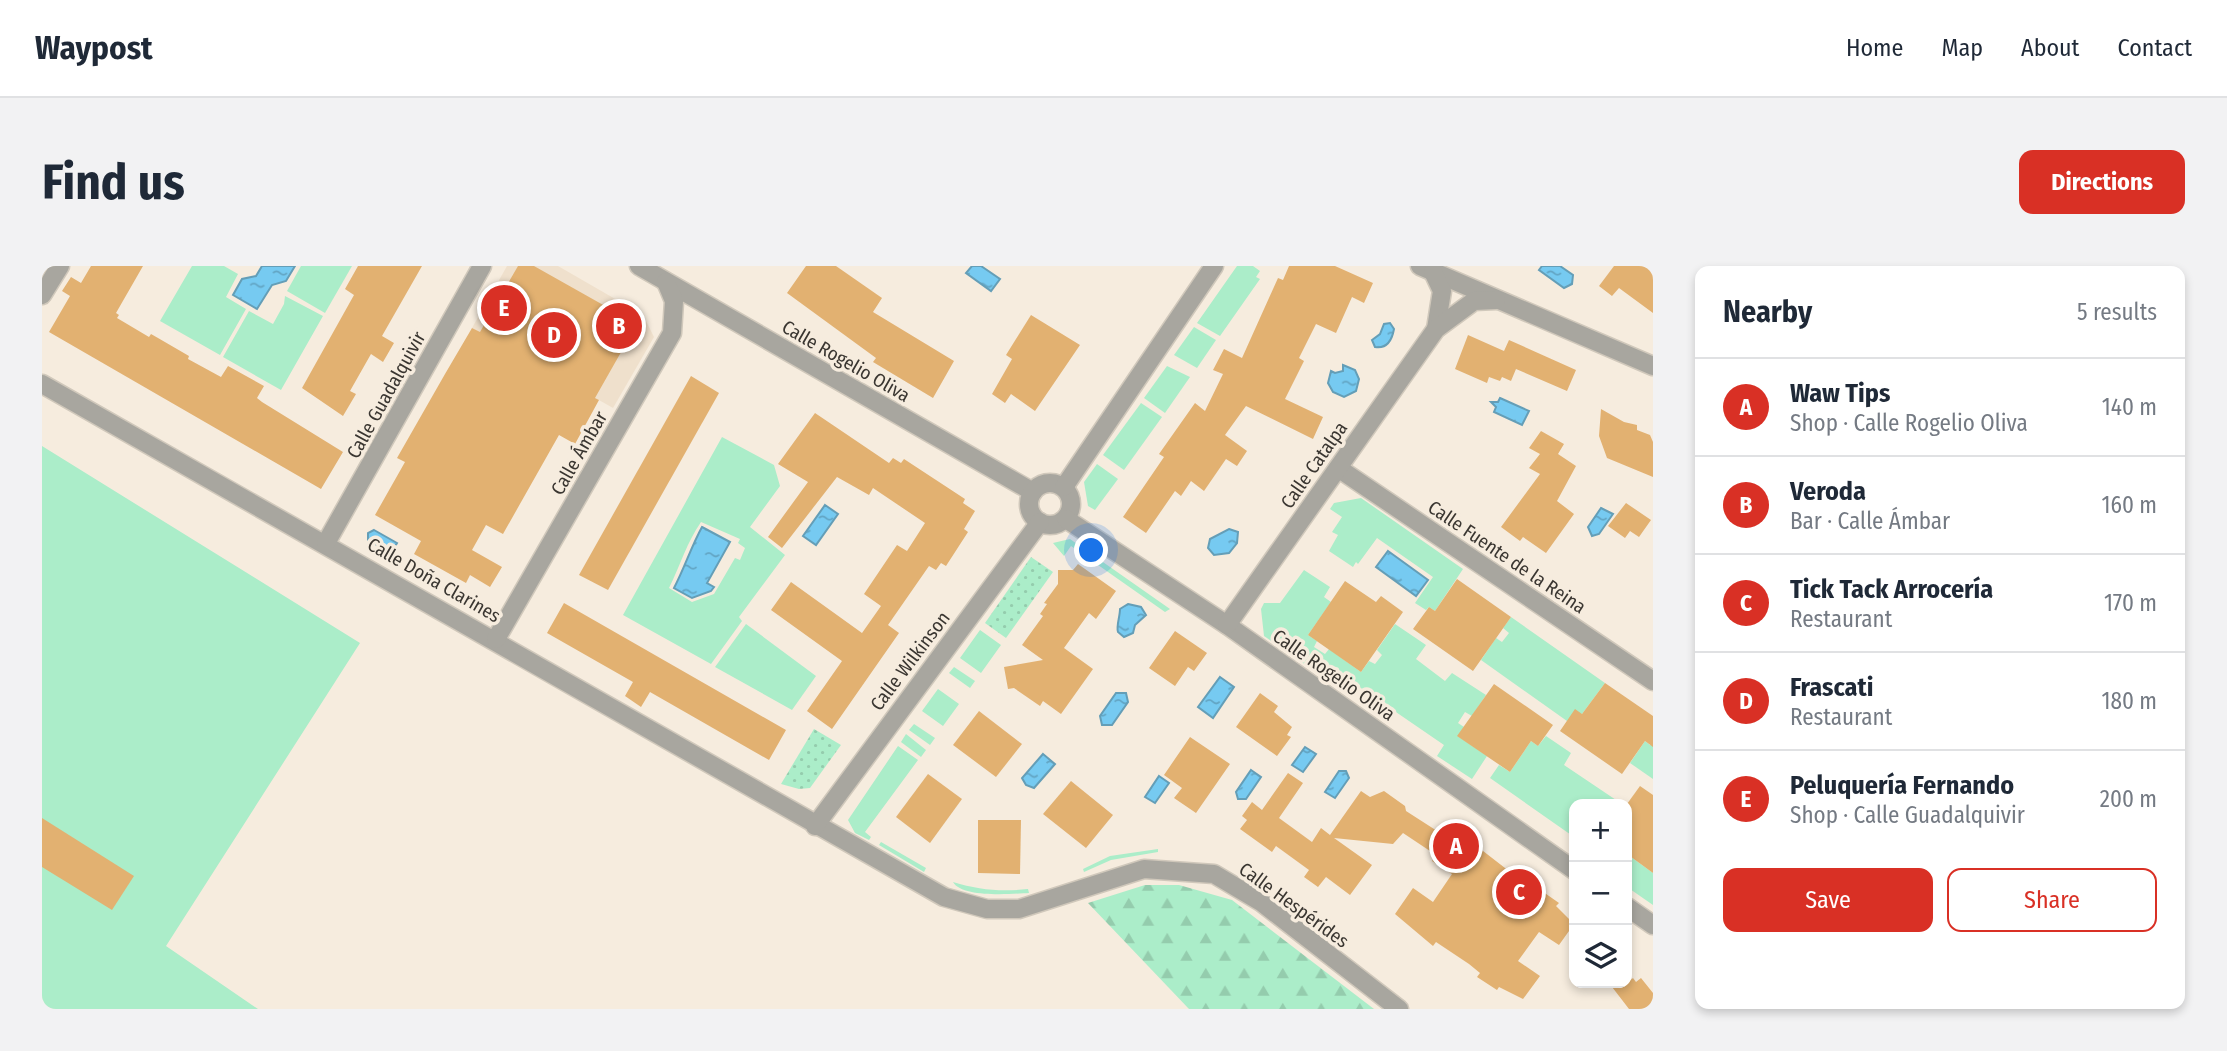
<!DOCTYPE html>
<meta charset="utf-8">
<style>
:root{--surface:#fff;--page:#f2f2f3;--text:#1f2937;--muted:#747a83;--line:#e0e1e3;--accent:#d93025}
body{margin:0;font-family:"Fira Sans Condensed",sans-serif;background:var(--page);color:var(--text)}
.controls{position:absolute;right:21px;bottom:21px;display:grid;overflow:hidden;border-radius:14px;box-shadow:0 4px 10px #0003}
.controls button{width:63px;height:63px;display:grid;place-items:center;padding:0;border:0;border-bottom:2px solid var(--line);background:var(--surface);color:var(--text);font:35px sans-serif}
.you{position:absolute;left:1050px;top:285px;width:24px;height:24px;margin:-18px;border:5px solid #fff;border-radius:50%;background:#1a73e8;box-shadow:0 0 0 10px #1a73e833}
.badge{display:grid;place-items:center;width:46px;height:46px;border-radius:50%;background:var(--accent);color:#fff;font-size:23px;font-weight:700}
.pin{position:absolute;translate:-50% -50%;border:4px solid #fff;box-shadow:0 2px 7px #0006}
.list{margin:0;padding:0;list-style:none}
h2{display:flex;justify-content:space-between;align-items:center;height:91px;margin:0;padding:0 28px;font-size:30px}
h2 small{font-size:23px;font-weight:400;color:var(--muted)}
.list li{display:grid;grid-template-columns:46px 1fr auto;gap:21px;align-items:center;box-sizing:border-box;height:98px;padding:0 28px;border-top:2px solid var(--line)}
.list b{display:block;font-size:26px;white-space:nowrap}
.list p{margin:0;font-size:23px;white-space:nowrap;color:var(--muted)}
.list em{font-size:23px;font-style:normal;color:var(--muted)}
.actions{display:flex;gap:14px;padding:21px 28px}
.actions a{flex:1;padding:16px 0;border:2px solid var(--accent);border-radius:14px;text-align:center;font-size:24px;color:var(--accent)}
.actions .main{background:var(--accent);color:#fff}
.icon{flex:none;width:38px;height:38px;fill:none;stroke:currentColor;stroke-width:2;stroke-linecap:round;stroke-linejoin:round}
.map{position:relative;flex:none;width:1611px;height:743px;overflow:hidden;border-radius:14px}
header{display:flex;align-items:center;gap:42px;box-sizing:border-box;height:98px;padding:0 35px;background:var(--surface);border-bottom:2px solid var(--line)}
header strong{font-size:33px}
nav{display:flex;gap:38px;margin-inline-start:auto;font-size:24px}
.intro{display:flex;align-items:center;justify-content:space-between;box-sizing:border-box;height:168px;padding:0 42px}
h1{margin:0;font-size:49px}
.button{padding:18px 32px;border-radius:14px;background:var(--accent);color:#fff;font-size:24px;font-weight:700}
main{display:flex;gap:42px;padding:0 42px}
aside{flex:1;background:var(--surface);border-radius:14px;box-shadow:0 4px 10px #0003}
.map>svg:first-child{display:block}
.built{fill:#efe0cc}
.grass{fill:#abedc9;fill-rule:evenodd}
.forest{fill:url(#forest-firs)}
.garden{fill:url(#garden-dots)}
.water{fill:url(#water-ripples);stroke:#649eb7;stroke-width:2}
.building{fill:#e2b171}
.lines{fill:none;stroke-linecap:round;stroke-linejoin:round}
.minor-casing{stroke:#d0c8bb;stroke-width:21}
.minor{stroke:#a8a69f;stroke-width:18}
.labels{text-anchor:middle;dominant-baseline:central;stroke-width:7;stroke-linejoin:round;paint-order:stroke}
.street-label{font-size:19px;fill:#3a3631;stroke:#f6ecde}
</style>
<header>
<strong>Waypost</strong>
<nav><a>Home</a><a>Map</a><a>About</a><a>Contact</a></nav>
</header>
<div class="intro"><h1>Find us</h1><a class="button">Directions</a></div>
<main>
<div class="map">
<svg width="1611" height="743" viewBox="0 0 1611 743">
<defs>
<pattern id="forest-firs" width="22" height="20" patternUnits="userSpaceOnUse" patternTransform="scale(1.75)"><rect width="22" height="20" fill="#abedc9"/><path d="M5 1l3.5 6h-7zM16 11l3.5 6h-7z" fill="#94ccad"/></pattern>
<pattern id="garden-dots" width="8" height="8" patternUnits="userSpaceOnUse" patternTransform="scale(1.75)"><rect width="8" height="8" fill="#abedc9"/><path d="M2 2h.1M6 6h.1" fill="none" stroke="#94ccad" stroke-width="1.8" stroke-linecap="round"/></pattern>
<pattern id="water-ripples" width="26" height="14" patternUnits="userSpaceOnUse" patternTransform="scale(1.75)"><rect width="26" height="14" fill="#76caf1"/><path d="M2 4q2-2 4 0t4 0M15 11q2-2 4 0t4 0" fill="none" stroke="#62a5c4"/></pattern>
</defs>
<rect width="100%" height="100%" fill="#f6ecde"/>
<!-- built -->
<path class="built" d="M465,0h51l85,49 11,22 -41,71 -141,-80z"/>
<!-- grass -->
<g class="grass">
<path d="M150,0h32l14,8 -12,23 20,12 -26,46 -60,-34z"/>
<path d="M259,0h51l-27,47 -38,-22z"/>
<path d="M1195,0h16l7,5 -4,6 4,2 -40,57 -23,-13z"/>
<path d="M243,30l38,20 -42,74 -58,-33 26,-46 24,13 11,-20z"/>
<path d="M1152,61l22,13 -19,28 -23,-13z"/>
<path d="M1125,100l23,11 -25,36 -21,-15z"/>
<path d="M1099,137l21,14 -38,53 -21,-15z"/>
<path d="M680,171l52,28 6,21 -30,41 35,28 -46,62 3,4 -31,43 -88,-49zM659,256l39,17 -2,4 7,5 -5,12 -5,-2 -21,36 -22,8 -23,-14c11,-22 18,-46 32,-66z"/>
<path d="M0,180l318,197 -194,303 92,63h-216z"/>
<path d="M1055,198l21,15 -23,31 -7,-4 -4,-24z"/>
<path d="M1319,232l102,71 -28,42 -6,-4 -3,3 -11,-7 18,-26 -56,-39 -19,26 -2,-2 -3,5 -24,-16 9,-16 -6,-3 10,-15 -12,-8 4,-6z"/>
<path d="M1028,273l100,70 -5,3 -94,-66 -7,10 -11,-13z"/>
<path d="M1262,304l26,17 -6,10 7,5 -23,33 9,6 -3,6 11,7 4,-5 32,23 8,-11 6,3 7,-9 -5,-5 18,-26 31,21 -10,14 29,22 7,-8 34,22 -14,21 -7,-4 -7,11 6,4 -6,9 29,20 -15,23 -35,-23 7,-11 -89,-61 -7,10 -84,-58 -3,-27 3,-6h16z"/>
<path d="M1469,351l94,66 -23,31 -15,7 -86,-61 15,-22 6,4 7,-9 -6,-5z"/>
<path d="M704,358l70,52 -24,34 -77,-43z"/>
<path d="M938,364l21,15 -20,28 -21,-15z"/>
<path d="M912,401l21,14 -5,7 -21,-15z"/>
<path d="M896,423l21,15 -16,22 -21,-15z"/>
<path d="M872,458l21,14 -5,7 -21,-15z"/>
<path d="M864,468l20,16 -5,7 -20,-15z"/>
<path d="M1504,470l25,17 -7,12 58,39h-48v33l-84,-59 9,-13 11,7 21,-31 7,5z"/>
<path d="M1603,475l5,4 3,-3v37l-23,-16z"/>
<path d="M856,480l20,14 -53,72 6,5 -2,3 -14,-7 -7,-13z"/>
<path d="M839,576l45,26 -2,4 -45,-27z"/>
<path d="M1116,583v3l-47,8 -27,12 -1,-3 27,-13z"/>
<path d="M1585,588l26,19v32l-26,-18z"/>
<path d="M911,616c26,8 48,10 75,7l1,4c-19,1 -67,5 -76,-11z"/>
</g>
<!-- forest -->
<path class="forest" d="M1103,619h34l53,15 142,109h-185l-101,-106z"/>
<!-- garden -->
<g class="garden">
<path d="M989,291l22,15 -47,66 -21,-15z"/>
<path d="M772,463l27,16 -31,43 -11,1 -18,-5z"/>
</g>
<!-- water -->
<g class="water">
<path d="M220,0h33l-9,15 -14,4 -15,24 -24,-14 9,-16 14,-3z"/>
<path d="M930,0h9l19,13 -9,12 -25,-18z"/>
<path d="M1500,0h18l13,9 -1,9 -8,4 -25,-18z"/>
<path d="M1348,57l4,6c-2,11 -7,20 -19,18l-3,-7 8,-6 4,-10z"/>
<path d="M1301,99l12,5 4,9 -3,12 -12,6 -11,-5 -5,-9 3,-12 4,2 8,-2z"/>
<path d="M1458,132l29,13 -7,14 -28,-13 2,-5 -5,-5h7z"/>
<path d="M783,239l13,9 -22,31 -13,-9z"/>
<path d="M1559,242l12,6 -14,20 -7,2 -4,-9z"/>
<path d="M660,261l28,15 -23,41 7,4 -3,4 -19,7 -18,-10c11,-21 17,-41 28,-61z"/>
<path d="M1187,263l9,3 -1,11 -8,10 -15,2 -6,-7 2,-9z"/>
<path d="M332,264l23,13 -6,10 -23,-13v-7z"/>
<path d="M1346,285l40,29 -12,16 -40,-29z"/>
<path d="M1086,338l13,3 5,8 -11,10 -2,8 -9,4 -6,-5c-2,-6 2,-15 2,-23z"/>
<path d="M1178,411l14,10 -21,31 -15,-11z"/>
<path d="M1074,427h10l2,9 -16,23h-10l-2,-9z"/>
<path d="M1263,481l11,7 -13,18 -11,-7z"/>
<path d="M1001,488l12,10 -21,24 -8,-3 -4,-7z"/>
<path d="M1209,504l10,7 -15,22h-8l-2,-7z"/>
<path d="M1297,505h7l3,7 -14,20 -10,-6z"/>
<path d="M1117,510l10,7 -14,20 -10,-6z"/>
</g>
<!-- building -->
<g class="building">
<path d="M49,0h52l-27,47 3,2 -2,3 32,19 2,-3 7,4 31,18 -1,3 33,18 7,-11 36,20 -7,12 5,4 81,50 -22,37 -272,-157 21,-36 -8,-5 9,-14 10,6z"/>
<path d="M316,0h64l-40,70 12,7 -11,19 -12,-8 -21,37 6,3 -13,22 -41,-28 52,-93 -9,-6z"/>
<path d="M476,0h16l103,58 -42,74 4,2 -24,44 -16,-9 -56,99 -17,-9 -14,25 30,17 -12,20 -20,-12 -4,8 -52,-29 7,-13 -46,-26 30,-53 -8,-4 48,-84 27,-46 8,4z"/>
<path d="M764,0h30l46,32 -9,14 81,49 -21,37 -60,-36 3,-4 -89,-65z"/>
<path d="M1247,0h46l38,17 -9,20 -12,-6 -16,36 -20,-9 -17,34 5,3 -19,38 38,18 -10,22 -67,-33 -21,29 22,16 -10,15 -11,-7 -22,32 -13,-10 -10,15 -6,-5 -29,42 -23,-16 41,-60 -5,-3 36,-51 10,8 18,-37 -10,-4 11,-21 18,9 36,-80 5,2z"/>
<path d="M1572,0h30l9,6v41l-34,-25 -7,8 -13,-10z"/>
<path d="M989,49l49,30 -45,66 -24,-17 -6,9 -13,-9 20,-35 -6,-4z"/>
<path d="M1426,69l36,16 5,-11 67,30 -9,21 -51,-22 -5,12 -9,-4 -2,4 -11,-4 -2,6 -32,-14z"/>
<path d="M649,110l28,17 -111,197 -29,-15z"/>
<path d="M1559,143l23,13 13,3v5l13,5 3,7v35l-46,-19 -8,-22z"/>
<path d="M773,147l74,50 4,-5 8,5 3,-4 61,40 -2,4 12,8 -11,18 4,3 -22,34 -5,-3 -5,7 -7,-4 -41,59 11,8 -67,96 -25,-18 35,-50 -71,-51 20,-28 71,51 19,-27 -17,-12 33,-49 10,6 18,-28 -52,-35 -4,7 -32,-18 -55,71 -14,-11 40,-55 -30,-18z"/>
<path d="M1499,165l23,13 -6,10 18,12 -19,35 17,13 -28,39 -23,-16 -3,4 -19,-14 39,-53 -11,-6 11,-14 -11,-6z"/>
<path d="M1584,237l25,17 -12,17 -9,-6 -5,7 -17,-12z"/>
<path d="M1036,298l38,27 -20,28 -7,-6 -25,35 29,21 -32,45 -18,-13 -3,5 -26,-18 -6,1 -4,-22 39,-7 -21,-15 21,-29 -3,-2 7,-10 -3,-1 14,-19v-14h15z"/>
<path d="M1415,313l54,38 -38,54 -60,-42 16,-22 6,4z"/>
<path d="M1303,315l31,21 5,-6 22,16 -42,60 -53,-37z"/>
<path d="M522,337l222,127 -17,30 -119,-68 -9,15 -16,-11 8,-14 -86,-49z"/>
<path d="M1133,365l32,22 -13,18 -6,-4 -13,19 -26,-18z"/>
<path d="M1563,417l48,33v31l-8,-6 -23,33 -62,-43 15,-22 7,5z"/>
<path d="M1452,418l59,41 -15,21 -7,-5 -21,31 -53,-36z"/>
<path d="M1218,427l18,13 -4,6 18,15 -5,8 4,2 -14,19 -41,-29z"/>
<path d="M937,445l43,33 -26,33 -43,-32z"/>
<path d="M1148,471l40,27 -34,49 -22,-15 8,-10 -18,-13z"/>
<path d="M1246,507l15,10 -24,35 33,24 9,-14 9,7 31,-44 9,6 14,-6 21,15 1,5 42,27 4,-5 20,14 2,-3 62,48 3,-3 20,14 -3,3 18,18 -15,21 -20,-13 -21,29 22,15 -17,23 -24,-12 -2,3 -20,-13 3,-4 -11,-9 -33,-22 -3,4 -38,-32 18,-26 20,14 19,-28 -20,-13 4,-6 -33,-22 -10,11 -59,-6 38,27 -22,30 -24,-18 -8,10 -14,-10 5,-7 -33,-24 -4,6 -32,-23 7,-9 -5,-4 10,-14 10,8z"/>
<path d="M886,508l34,25 -32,44 -34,-26z"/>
<path d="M1029,515l42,34 -27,33 -43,-34z"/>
<path d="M1598,520l13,9v78l-26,-19v-50z"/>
<path d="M0,552l92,58 -22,34 -70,-43z"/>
<path d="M936,554h43l-1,54 -42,-1z"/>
<path d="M1591,712l3,4 5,-4 12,15v16h-24l-20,-26h18z"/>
</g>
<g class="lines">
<defs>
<g id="minor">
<path d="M597,0l394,226"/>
<path d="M1378,0l233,100"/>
<path d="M1391,6l9,19 -6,38"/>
<path d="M0,29l18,-29"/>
<path d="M0,118l902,513 43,12h32l125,-40 70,5 47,28 138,107"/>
<path d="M1296,202l315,213"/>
<circle cx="1008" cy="238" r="21"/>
<path d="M1022,221l150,-221"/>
<path d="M1024,253l161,106 347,245"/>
<path d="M284,277l156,-277"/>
<path d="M1185,359l209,-296 38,-28 22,-1"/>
<path d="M454,373l176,-306 2,-32 -8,-19"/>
<path d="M773,560l225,-304"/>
<path d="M1585,641l26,18"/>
</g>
</defs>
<!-- minor casing -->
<use href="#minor" class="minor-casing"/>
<!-- minor -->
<use href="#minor" class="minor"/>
</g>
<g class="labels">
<!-- street labels -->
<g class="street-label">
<text transform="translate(804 95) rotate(30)">Calle Rogelio Oliva</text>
<text transform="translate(344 129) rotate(-61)">Calle Guadalquivir</text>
<text transform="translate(537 187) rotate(-60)">Calle Ámbar</text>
<text transform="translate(1272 199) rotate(-55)">Calle Catalpa</text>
<text transform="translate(1465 291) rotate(34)">Calle Fuente de la Reina</text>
<text transform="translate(392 314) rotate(30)">Calle Doña Clarines</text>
<text transform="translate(868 395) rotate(-53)">Calle Wilkinson</text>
<text transform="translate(1292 409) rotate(35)">Calle Rogelio Oliva</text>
<text transform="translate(1252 639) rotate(36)">Calle Hespérides</text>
</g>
</g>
</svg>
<div class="controls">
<button>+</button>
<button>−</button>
<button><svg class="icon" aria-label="layers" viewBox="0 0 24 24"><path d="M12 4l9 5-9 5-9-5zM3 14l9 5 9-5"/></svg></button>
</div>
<div class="you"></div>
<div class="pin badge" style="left:1414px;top:580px">A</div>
<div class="pin badge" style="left:577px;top:60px">B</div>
<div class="pin badge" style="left:1477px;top:626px">C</div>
<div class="pin badge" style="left:512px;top:69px">D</div>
<div class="pin badge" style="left:462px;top:42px">E</div>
</div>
<aside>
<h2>Nearby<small>5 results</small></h2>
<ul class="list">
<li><span class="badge">A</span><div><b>Waw Tips</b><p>Shop · Calle Rogelio Oliva</p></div><em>140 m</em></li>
<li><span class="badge">B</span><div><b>Veroda</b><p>Bar · Calle Ámbar</p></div><em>160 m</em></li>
<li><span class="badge">C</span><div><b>Tick Tack Arrocería</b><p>Restaurant</p></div><em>170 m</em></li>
<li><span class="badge">D</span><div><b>Frascati</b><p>Restaurant</p></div><em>180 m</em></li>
<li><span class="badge">E</span><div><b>Peluquería Fernando</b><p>Shop · Calle Guadalquivir</p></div><em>200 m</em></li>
</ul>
<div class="actions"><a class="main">Save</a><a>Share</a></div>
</aside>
</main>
